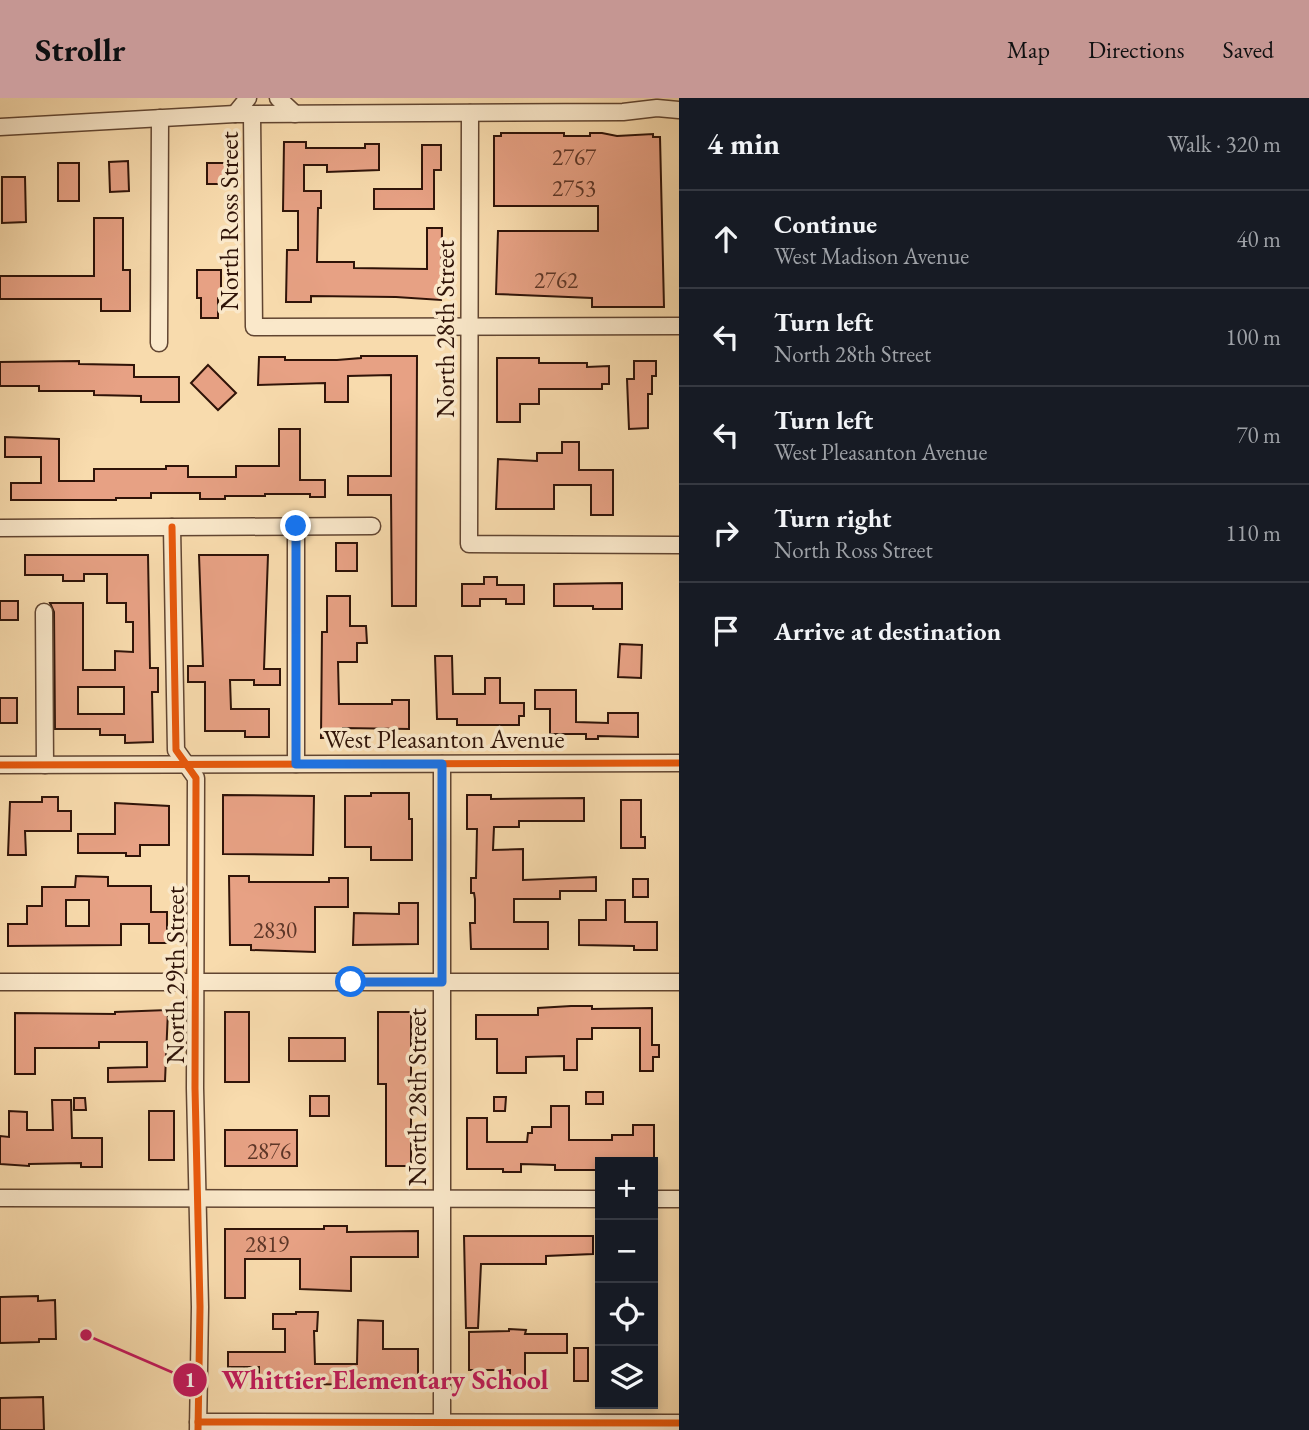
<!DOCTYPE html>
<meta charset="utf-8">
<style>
:root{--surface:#171b24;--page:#242831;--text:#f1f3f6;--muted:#9ea1a6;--line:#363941;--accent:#c59692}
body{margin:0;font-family:"EB Garamond",serif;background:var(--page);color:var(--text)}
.controls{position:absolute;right:21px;bottom:21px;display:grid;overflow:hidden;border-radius:0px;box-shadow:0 4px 10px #0003}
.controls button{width:63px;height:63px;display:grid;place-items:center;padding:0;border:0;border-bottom:2px solid var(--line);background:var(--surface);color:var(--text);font:35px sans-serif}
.stop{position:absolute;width:21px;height:21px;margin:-16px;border:5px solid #1a73e8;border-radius:50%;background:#fff}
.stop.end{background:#1a73e8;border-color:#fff;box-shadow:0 2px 7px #0008}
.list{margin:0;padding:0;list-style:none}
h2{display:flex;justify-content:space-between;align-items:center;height:91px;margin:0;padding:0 28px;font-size:30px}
h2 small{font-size:23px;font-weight:400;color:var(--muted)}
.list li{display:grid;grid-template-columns:46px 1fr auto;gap:21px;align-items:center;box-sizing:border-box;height:98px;padding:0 28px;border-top:2px solid var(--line)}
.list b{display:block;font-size:26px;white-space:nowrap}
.list p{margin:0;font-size:23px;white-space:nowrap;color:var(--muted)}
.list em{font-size:23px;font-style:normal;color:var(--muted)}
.icon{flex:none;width:38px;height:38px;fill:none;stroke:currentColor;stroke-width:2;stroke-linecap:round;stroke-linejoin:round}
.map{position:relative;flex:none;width:679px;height:1332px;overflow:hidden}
header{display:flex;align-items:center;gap:42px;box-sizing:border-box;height:98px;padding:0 35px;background:var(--accent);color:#111}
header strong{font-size:33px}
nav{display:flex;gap:38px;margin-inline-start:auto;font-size:24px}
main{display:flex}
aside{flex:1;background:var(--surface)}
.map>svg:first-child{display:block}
.building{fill:#e7a184;stroke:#2f1308;stroke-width:2;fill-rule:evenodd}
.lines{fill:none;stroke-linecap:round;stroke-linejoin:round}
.street-casing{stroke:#614531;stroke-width:19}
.street{stroke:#fae8ca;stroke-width:16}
.cycleway-casing{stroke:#fae8ca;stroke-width:11}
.cycleway{stroke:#e8590c;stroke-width:7}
.route{stroke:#1a73e8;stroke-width:9}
.labels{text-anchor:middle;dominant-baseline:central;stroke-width:7;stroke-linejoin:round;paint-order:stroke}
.number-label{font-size:23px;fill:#5d3627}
.street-label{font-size:26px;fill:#2f1308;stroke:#fae8ca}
.leader{fill:none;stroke:#c2185b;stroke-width:2.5}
.callout-dot{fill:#c2185b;stroke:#fae8ca;stroke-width:2.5}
.mark-label{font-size:21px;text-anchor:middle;font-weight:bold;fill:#fff}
.callout-label{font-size:28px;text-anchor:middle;font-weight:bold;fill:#c2185b;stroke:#fae8ca;stroke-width:7;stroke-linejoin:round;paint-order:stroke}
</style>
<header>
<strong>Strollr</strong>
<nav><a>Map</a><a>Directions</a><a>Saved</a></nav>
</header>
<main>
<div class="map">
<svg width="679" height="1332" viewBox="0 0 679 1332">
<rect width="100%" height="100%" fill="#f8dbad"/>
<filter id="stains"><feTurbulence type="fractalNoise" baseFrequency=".00286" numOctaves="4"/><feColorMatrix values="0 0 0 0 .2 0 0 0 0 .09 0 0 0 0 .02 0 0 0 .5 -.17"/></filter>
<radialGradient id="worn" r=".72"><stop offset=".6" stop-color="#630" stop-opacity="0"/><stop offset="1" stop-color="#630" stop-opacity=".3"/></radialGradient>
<!-- building -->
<g class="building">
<path d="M501,35h63v3h26v-3h12l15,3 36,-2v3h7l4,170h-72v-9l-96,-4 2,-63h100v-25h-104v-70h7z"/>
<path d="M284,44h22v6h59v-4h14v26l-52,2v-7h-23v26h17v17h-3l-1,54h37v6l73,1v-41h15l-1,72 -45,-3 -85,-1v6h-25l1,-52h11v-39h-15z"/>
<path d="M422,47h19v25h-7v39h-60v-20h48z"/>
<path d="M128,63l1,30 -19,1 -1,-30z"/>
<rect x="58" y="65" width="21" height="38"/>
<rect x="207" y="65" width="19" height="21"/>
<path d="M2,79h23l1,45 -24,1z"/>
<path d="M94,120h29v52h7v41h-29v-12h-101v-23h94z"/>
<path d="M197,172h24v28h-3v20h-17v-20h-4z"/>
<path d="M361,258h56l-1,250h-24l-1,-111h-43v-19h43v-101l-43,1v26h-23v-19l-67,2 1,-28h26v3h52l24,-2z"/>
<path d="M497,260h42v5h48v4l22,-1v18h-7v5h-63v15h-19v18h-23z"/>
<path d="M79,263v3l55,1v12h45v25h-38v-6l-47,-1v-4h-55v-5h-39v-24z"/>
<path d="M634,263h22v15h-4v18h-4v34l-19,1 -2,-50h7z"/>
<path d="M208,267l28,28 -18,17 -27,-27z"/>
<path d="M279,331h21v51h25v17h-15v-3h-45v2h-40v3h-25v-6h-49v5h-35v2h-105v-17h30v-26h-36v-20l54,2v42h35v-12h72v-3h22v11h48v-11h43z"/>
<path d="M562,344h17v28h34v45h-22v-30h-37v24h-58l2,-50 39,2v-8h25z"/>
<rect x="336" y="445" width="21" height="28"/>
<path d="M25,457h123l2,113h8v24h-6l1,50 -28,1v-8h-25v-6h-45l-1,-117 -4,-9h33v67h32v-19l18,1v-30h-7v-19h-19v-29h-23v7h-21v-6h-38zM78,589h46v27h-46z"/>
<path d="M199,457h69l-4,114h16v16h-26v-5h-24l1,29h38v28h-24v-6h-40v-49h-17v-16h15z"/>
<path d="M484,479h13v8h27v19h-18v-5h-26v7h-18v-22h22z"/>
<path d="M622,485v26h-29v-3h-39v-22z"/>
<path d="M327,498h23v30h16l1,17h-10v19h-19l1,42h53v-4h17v29l-66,-1v9l-22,1 1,-106h5z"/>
<rect x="0" y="503" width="18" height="19"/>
<path d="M620,546l22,1 -1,33 -23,-1z"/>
<path d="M435,558h17l1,38h32v-16h15v25h24v13h-5v9h-62v-6h-20z"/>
<path d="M535,592h41v32l32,1v-10h30v24l-40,-1v3h-12v-5h-36v-25h-15z"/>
<rect x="0" y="600" width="17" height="25"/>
<path d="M371,695h38v26h3v41h-41v-13h-26v-51h26z"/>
<path d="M223,697l91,1 -1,59 -90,-1z"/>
<path d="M467,697h24v4l93,-1v23h-65v6h-25l-1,23 30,-1v31l73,-3v14h-36v8h-46v23h34v27h-77l-1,-26h5v-24l-1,-6h-3v-15h5l1,-49h-10z"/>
<path d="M42,699h16v14h13v20h-46l1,24h-18l2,-53h32z"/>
<path d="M621,702h20v37h4v11h-24z"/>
<path d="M115,705l54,3v39h-29v11h-14v-3h-48v-19h37z"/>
<path d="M76,778l32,1v9h43v26h16v31h-18v-19h-28v21l-113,1v-22h19v-18h15v-19h33zM66,802h23v26h-23z"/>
<path d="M229,778h20v6h80v-4h19v29h-33v45l-64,-2v-5h-21z"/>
<rect x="633" y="781" width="15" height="18"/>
<path d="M606,802h19v22h32v28h-23v-4l-55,-1v-25h27z"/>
<path d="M399,805h19v41l-65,1 1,-32 45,1z"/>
<path d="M571,908h21v3l60,-1v37h7v12h-6v14h-13v-43h-48v11h-15v31h-13v-14l-38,1v16h-29v-34h-21v-24h62v-7z"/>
<path d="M168,912l-3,71 -57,1v-14l39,-1v-25h-48v6h-64v26h-20v-61l100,1v-2z"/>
<rect x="225" y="914" width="24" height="70"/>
<path d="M378,914h33v154h-25v-82h-8z"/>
<rect x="289" y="940" width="56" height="23"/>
<rect x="586" y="994" width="17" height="12"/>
<rect x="310" y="998" width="19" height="20"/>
<path d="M494,999h12l-1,14h-11z"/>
<path d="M74,1000h11l1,12h-12z"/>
<path d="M52,1002h19l1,38h30v29h-21v-4l-52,1v2l-29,-2v-28l9,1v-26l18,1v18h26z"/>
<path d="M551,1008h18v34h43v-5h21v-10h21v37h-54v8h-45v-5l-34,-1v8h-18v-3h-36v-51h20v24h40l1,-9h4v-6h19z"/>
<rect x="149" y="1013" width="25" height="49"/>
<rect x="225" y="1032" width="72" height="36"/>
<path d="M324,1128h23v6l71,-1v26h-67v34l-51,-2v-30h-55v39h-20v-69h99z"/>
<path d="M464,1138h129v18l-47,2v8h-65l-3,64h-12z"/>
<path d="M38,1198v5l17,-1 1,39h-17v3l-39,1v-46z"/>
<path d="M296,1214h22l-1,19h-3l1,33h42l1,-44 25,1v28h35v36l-132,-1v-7h-27v-10h-31v-15h57v-23h-12v-15h23z"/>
<path d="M509,1231l17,1 -1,4h42v19h-42v29h-15v-12h-41v-38l40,-1z"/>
<rect x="574" y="1250" width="14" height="33"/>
<path d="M43,1299l1,33h-44v-32z"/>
</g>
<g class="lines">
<defs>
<g id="street">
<path d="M278,0l17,16"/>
<path d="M470,15l-1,431 210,1"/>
<path d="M235,16l13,-16"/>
<path d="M252,16l2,213 425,-1"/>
<path d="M0,29l235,-13 388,-2 34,-4 22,2"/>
<path d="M159,245l1,-225"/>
<path d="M296,428v238"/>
<path d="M172,429l4,223 20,28 -1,310 5,219 -2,123"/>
<path d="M0,430l372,-2"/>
<path d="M44,514l1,153"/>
<path d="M0,667l679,-2"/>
<path d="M0,884h679"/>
<path d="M0,1100l600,1"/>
<path d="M653,1101h26"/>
<path d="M198,1324l481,1"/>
<path d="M442,1332v-666"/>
</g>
</defs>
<!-- street casing -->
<use href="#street" class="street-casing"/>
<!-- street -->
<use href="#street" class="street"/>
<defs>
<g id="cycleway">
<path d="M172,429l4,223 20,28 -1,310 5,219 -2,123"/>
<path d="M0,667l679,-2"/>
<path d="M198,1324l481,1"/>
</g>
</defs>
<!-- cycleway casing -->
<use href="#cycleway" class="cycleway-casing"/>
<!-- cycleway -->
<use href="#cycleway" class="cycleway"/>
</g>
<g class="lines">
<!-- route -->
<path class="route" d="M296,428v238h146v218h-91"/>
</g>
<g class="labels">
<!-- number labels -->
<g class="number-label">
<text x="574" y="59">2767</text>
<text x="574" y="90">2753</text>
<text x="556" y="182">2762</text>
<text x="275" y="832">2830</text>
<text x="269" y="1053">2876</text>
<text x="267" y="1146">2819</text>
</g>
<!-- street labels -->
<g class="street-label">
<text transform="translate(229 123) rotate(-90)">North Ross Street</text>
<text transform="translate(445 231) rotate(-90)">North 28th Street</text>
<text x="444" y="641">West Pleasanton Avenue</text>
<text transform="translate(175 877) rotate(-90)">North 29th Street</text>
<text transform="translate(417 999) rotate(-90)">North 28th Street</text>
</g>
</g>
<!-- callouts -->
<path class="leader" d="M86 1237L190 1282"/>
<g class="callout-dot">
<circle cx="86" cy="1237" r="7"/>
<circle cx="190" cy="1282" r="18"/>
</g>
<g class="mark-label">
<text x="190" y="1289">1</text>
</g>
<g class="callout-label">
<text x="385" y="1291">Whittier Elementary School</text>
</g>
<rect width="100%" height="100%" filter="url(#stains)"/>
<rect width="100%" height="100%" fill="url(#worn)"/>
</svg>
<div class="controls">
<button>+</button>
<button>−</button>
<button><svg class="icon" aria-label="locate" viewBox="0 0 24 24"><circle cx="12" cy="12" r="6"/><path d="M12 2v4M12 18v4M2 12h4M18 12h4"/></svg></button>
<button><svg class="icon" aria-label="layers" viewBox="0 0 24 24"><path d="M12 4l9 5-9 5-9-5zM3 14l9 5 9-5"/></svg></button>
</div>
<div class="stop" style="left:351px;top:884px"></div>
<div class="stop end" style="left:296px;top:428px"></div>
</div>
<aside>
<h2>4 min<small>Walk · 320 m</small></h2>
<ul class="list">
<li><svg class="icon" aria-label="ahead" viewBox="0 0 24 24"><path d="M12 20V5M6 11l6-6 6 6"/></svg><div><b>Continue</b><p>West Madison Avenue</p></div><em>40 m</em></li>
<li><svg class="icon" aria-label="left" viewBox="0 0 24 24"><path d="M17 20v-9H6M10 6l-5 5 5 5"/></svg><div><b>Turn left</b><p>North 28th Street</p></div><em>100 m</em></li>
<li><svg class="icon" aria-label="left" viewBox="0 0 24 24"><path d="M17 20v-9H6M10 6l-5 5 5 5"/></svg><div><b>Turn left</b><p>West Pleasanton Avenue</p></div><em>70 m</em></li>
<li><svg class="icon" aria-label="right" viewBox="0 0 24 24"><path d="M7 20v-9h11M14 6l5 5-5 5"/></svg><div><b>Turn right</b><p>North Ross Street</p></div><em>110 m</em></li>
<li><svg class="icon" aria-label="arrive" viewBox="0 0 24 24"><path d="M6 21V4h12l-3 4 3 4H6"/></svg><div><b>Arrive at destination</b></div></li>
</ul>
</aside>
</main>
